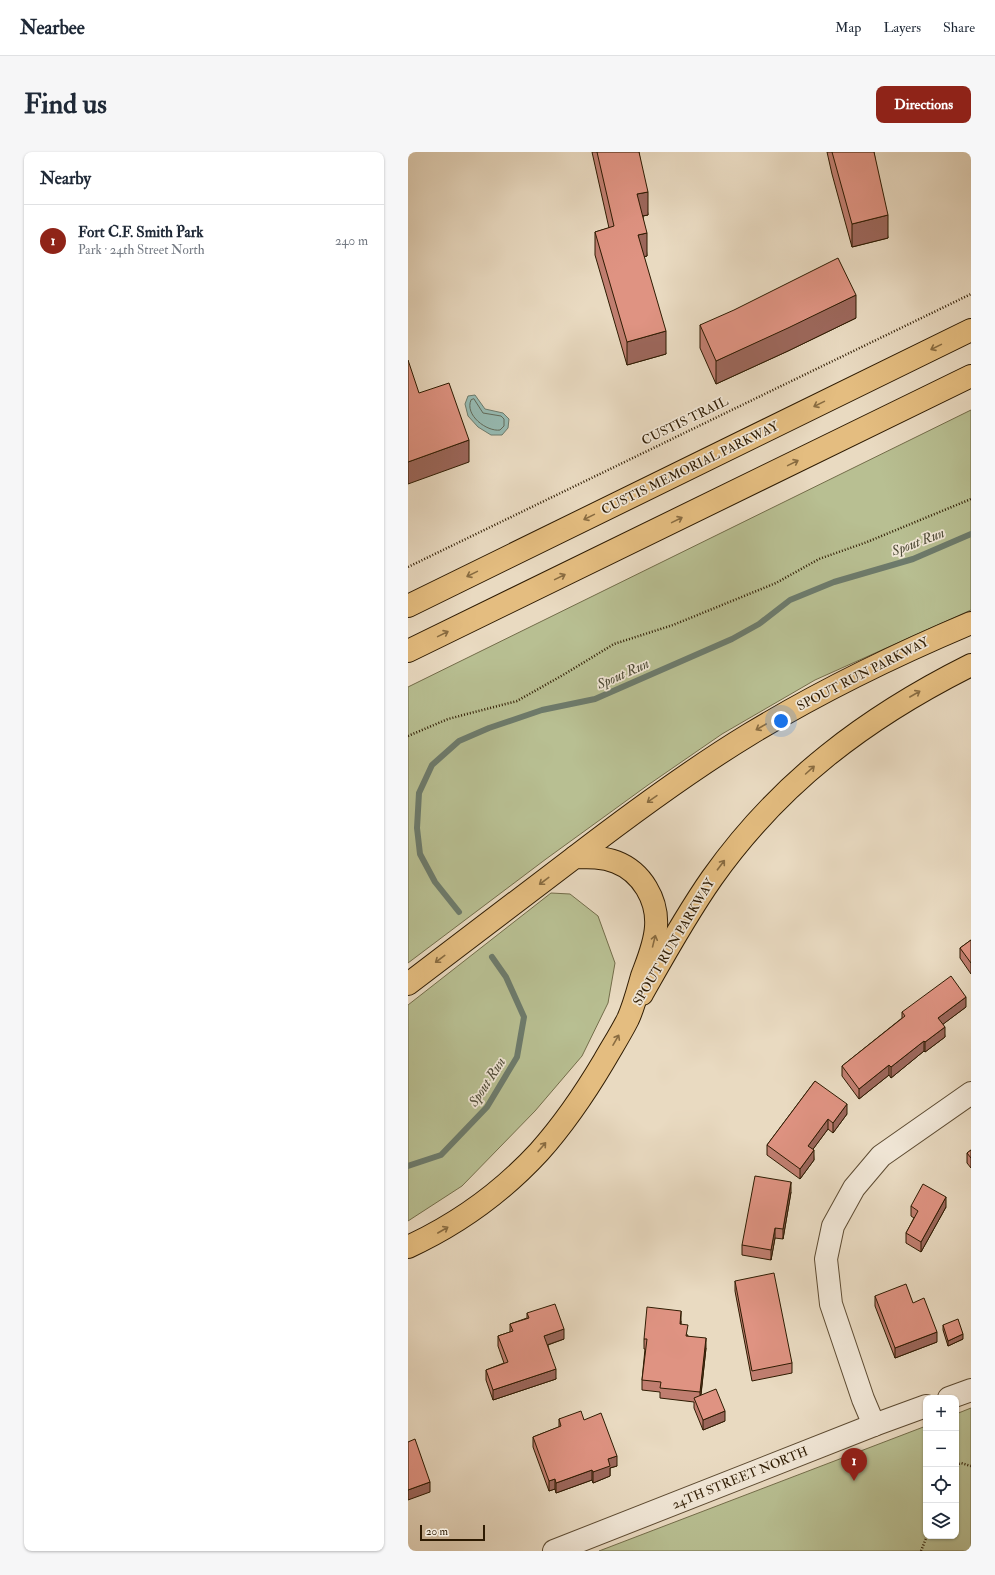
<!DOCTYPE html>
<meta charset="utf-8">
<style>
:root{--surface:#fff;--page:#f6f6f7;--text:#1f2937;--muted:#747a83;--line:#e0e1e3;--accent:#8f2418}
body{margin:0;font-family:"IM FELL Double Pica",serif;background:var(--page);color:var(--text)}
.controls{position:absolute;right:12px;bottom:12px;display:grid;overflow:hidden;border-radius:8px;box-shadow:0 1px 3px #0004}
.controls button{width:36px;height:36px;display:grid;place-items:center;padding:0;border:0;border-bottom:1px solid var(--line);background:var(--surface);color:var(--text);font:20px sans-serif}
.scale{position:absolute;left:12px;bottom:10px;width:65px;box-sizing:border-box;padding-left:4px;border:2px solid #2e1b02;border-top:0;font-size:11px;line-height:14px;white-space:nowrap;color:#2e1b02;-webkit-text-stroke:3px #f1e7d7;paint-order:stroke}
.you{position:absolute;left:373px;top:569px;width:14px;height:14px;margin:-10px;border:3px solid #fff;border-radius:50%;background:#1a73e8;box-shadow:0 0 0 6px #1a73e833}
.badge{display:grid;place-items:center;width:26px;height:26px;border-radius:50%;background:var(--accent);color:#fff;font-size:13px;font-weight:700}
.pin{position:absolute;translate:-50% -33px;filter:drop-shadow(0 1px 2px #0008)}
.pin::after{content:'';position:absolute;top:21px;width:14px;height:12px;background:inherit;clip-path:polygon(0 0,100% 0,50% 100%)}
.list{margin:0;padding:0;list-style:none}
h2{display:flex;justify-content:space-between;align-items:center;height:52px;margin:0;padding:0 16px;font-size:17px}
h2 small{font-size:13px;font-weight:400;color:var(--muted)}
.list li{display:grid;grid-template-columns:26px 1fr auto;gap:12px;align-items:center;box-sizing:border-box;height:72px;padding:0 16px;border-top:1px solid var(--line)}
.list b{display:block;font-size:15px;white-space:nowrap}
.list p{margin:0;font-size:13px;white-space:nowrap;color:var(--muted)}
.list em{font-size:13px;font-style:normal;color:var(--muted)}
.icon{flex:none;width:22px;height:22px;fill:none;stroke:currentColor;stroke-width:2;stroke-linecap:round;stroke-linejoin:round}
.map{position:relative;flex:none;width:563px;height:1399px;overflow:hidden;border-radius:8px}
header{display:flex;align-items:center;gap:24px;box-sizing:border-box;height:56px;padding:0 20px;background:var(--surface);border-bottom:1px solid var(--line)}
header strong{font-size:19px}
nav{display:flex;gap:22px;margin-inline-start:auto;font-size:14px}
.intro{display:flex;align-items:center;justify-content:space-between;box-sizing:border-box;height:96px;padding:0 24px}
h1{margin:0;font-size:28px}
.button{padding:10px 18px;border-radius:8px;background:var(--accent);color:#fff;font-size:14px;font-weight:700}
main{display:flex;gap:24px;padding:0 24px}
aside{flex:1;background:var(--surface);border-radius:8px;box-shadow:0 1px 3px #0004}
.map>svg:first-child{display:block}
.green{fill:#b8bf92;stroke:#736d4a}
.water{fill:#97bbb3;stroke:#6d7b6c}
.lines{fill:none;stroke-linecap:round;stroke-linejoin:round}
.shore{stroke:#626b5a;stroke-width:1}
.stream{stroke:#6d7b6c;stroke-width:6}
.street-casing{stroke:#5d4b32;stroke-width:24}
.primary-casing{stroke:#2e1b02;stroke-width:24}
.highway-casing{stroke:#2e1b02;stroke-width:24}
.path{stroke:#2e1b02;stroke-width:2.5;stroke-dasharray:1 2;stroke-linecap:butt}
.street{stroke:#f1e7d7;stroke-width:22}
.primary{stroke:#e4bd80;stroke-width:22}
.highway{stroke:#e4bd80;stroke-width:22}
.wall{fill:#c07e70;stroke:#2e1b02}
.shaded-wall{fill:#9c675b;stroke:#2e1b02}
.building{fill:#df9382;stroke:#2e1b02}
.oneway{stroke:#896c41}
.labels{text-anchor:middle;dominant-baseline:central;stroke-width:3.5;stroke-linejoin:round;paint-order:stroke}
.street-label{font-size:13px;fill:#2e1b02;stroke:#f1e7d7}
.water-label{font-size:14px;font-style:italic;fill:#4e4b37;stroke:#f1e7d7}
</style>
<header>
<strong>Nearbee</strong>
<nav><a>Map</a><a>Layers</a><a>Share</a></nav>
</header>
<div class="intro"><h1>Find us</h1><a class="button">Directions</a></div>
<main>
<aside>
<h2>Nearby<small></small></h2>
<ul class="list">
<li><span class="badge">1</span><div><b>Fort C.F. Smith Park</b><p>Park · 24th Street North</p></div><em>240 m</em></li>
</ul>
</aside>
<div class="map">
<svg width="563" height="1399" viewBox="0 0 563 1399">
<rect width="100%" height="100%" fill="#e9dac1"/>
<filter id="stains"><feTurbulence type="fractalNoise" baseFrequency=".005" numOctaves="4"/><feColorMatrix values="0 0 0 0 .2 0 0 0 0 .09 0 0 0 0 .02 0 0 0 .5 -.17"/></filter>
<radialGradient id="worn" r=".72"><stop offset=".6" stop-color="#630" stop-opacity="0"/><stop offset="1" stop-color="#630" stop-opacity=".3"/></radialGradient>
<!-- green -->
<g class="green">
<path d="M563,258v200l-156,70 -93,54 -74,51 -102,74 -138,104v-276z"/>
<path d="M143,741l19,1 28,22 17,47 -7,40 -26,53 -47,55 -73,75 -54,35v-216z"/>
<path d="M563,1256v143h-372l327,-125v110h30v-122z"/>
</g>
<!-- water -->
<path class="water" d="M67,243l10,14 18,4 6,6 -1,9 -6,7h-11l-13,-8 -10,-11 -3,-12 3,-8z"/>
<g class="lines">
<!-- shore -->
<path class="shore" d="M66,247l9,14 18,3 3,3v7l-4,4c-13,2 -36,-15 -29,-30z"/>
<!-- stream -->
<g class="stream">
<path d="M51,760l-24,-30 -15,-28 -3,-26 2,-35 13,-28 27,-24 30,-13 53,-18 53,-11 137,-60 27,-15 31,-24 44,-18 79,-23 58,-25"/>
<path d="M0,1014l33,-11 46,-48 30,-50 7,-40 -18,-40 -14,-20"/>
</g>
<defs>
<g id="street">
<path d="M541,1246l22,-8"/>
<path d="M466,1273l-11,-26 -32,-95 -5,-45 7,-33 21,-38 27,-32 90,-63"/>
<path d="M146,1399l320,-126 52,-19"/>
</g>
<g id="primary">
<path d="M167,705c56,-43 114,-86 175,-123 71,-43 145,-79 221,-111"/>
<path d="M234,842c22,-39 44,-79 70,-116 68,-96 155,-161 259,-213"/>
</g>
<g id="highway">
<path d="M0,454l563,-276"/>
<path d="M0,499l563,-275"/>
<path d="M0,832l167,-127c14,0 28,0 41,5 26,10 42,38 40,65 -1,17 -8,33 -14,49 -4,14 -8,30 -14,43 -7,14 -16,28 -24,42 -19,32 -40,63 -65,91 -37,40 -81,72 -131,95"/>
</g>
</defs>
<!-- street casing -->
<use href="#street" class="street-casing"/>
<!-- primary casing -->
<use href="#primary" class="primary-casing"/>
<!-- highway casing -->
<use href="#highway" class="highway-casing"/>
<!-- path -->
<g class="path">
<path d="M0,415l563,-273"/>
<path d="M0,584l40,-17 69,-18 46,-26 51,-31 59,-19 103,-42 43,-24 48,-17 104,-43"/>
<path d="M548,1313l5,-2 10,3"/>
<path d="M513,1399l6,-15"/>
</g>
<!-- street -->
<use href="#street" class="street"/>
<!-- primary -->
<use href="#primary" class="primary"/>
<!-- highway -->
<use href="#highway" class="highway"/>
</g>
<!-- wall -->
<g class="wall">
<path d="M184,0h47l9,63 -5,1 4,40 -3,1 22,97 -39,11 -32,-110v-23l14,-4z"/>
<path d="M419,0h47l14,86 -36,9 -20,-73z"/>
<path d="M448,166l-68,33 -72,33 -16,-36v-23z"/>
<path d="M563,788v34l-11,-16v-10z"/>
<path d="M558,855l-23,17 2,13 -20,15 -1,-1 -33,27 -2,-3 -30,24 -17,-23v-10l60,-48v-6z"/>
<path d="M407,929l32,33 -14,19 -5,-4 -15,20 1,11 -14,19 -33,-24v-10z"/>
<path d="M563,998v18l-4,-5v-10z"/>
<path d="M383,1040l-8,47 -8,-1 -4,22 -29,-5v-10z"/>
<path d="M503,1054l35,1 -25,45 -15,-9v-10l8,-15 -3,-2z"/>
<path d="M327,1129l57,82v10l-40,8 -17,-90z"/>
<path d="M467,1144l62,46 -42,16 -20,-52z"/>
<path d="M119,1161l37,26 -16,6 8,34 -63,21 -7,-20v-10l18,-7 -6,-17v-10l12,-4v-8l17,-6z"/>
<path d="M273,1169v4l7,11 18,12 -5,47 24,26 -22,9 -9,-22v-6l-34,-4v-6l-18,-2v-10l3,-31h-1v-10z"/>
<path d="M535,1173l20,14 -15,7 -5,-16z"/>
<path d="M151,1267l25,1 33,46 -7,2v8l-17,7 -1,-3 -36,13 -1,-4 -6,2 -16,-44v-10l26,-10z"/>
</g>
<!-- shaded-wall -->
<g class="shaded-wall">
<path d="M240,40v23l-11,2v-23z"/>
<path d="M480,63v23l-36,9v-23z"/>
<path d="M239,81v23l-9,2v-23z"/>
<path d="M448,143v23l-68,33 -72,33v-23z"/>
<path d="M258,179v23l-39,11v-23z"/>
<path d="M61,288v22l-61,22v-22z"/>
<path d="M558,845v10l-28,21v-10z"/>
<path d="M537,875v10l-20,15v-10z"/>
<path d="M516,889v10l-33,27v-11z"/>
<path d="M481,913v10l-30,24v-10z"/>
<path d="M439,952v10l-14,19v-10z"/>
<path d="M420,967v10l-20,27v-10z"/>
<path d="M406,998v10l-14,19v-10z"/>
<path d="M383,1030v10l-8,47v-10z"/>
<path d="M538,1045v10l-25,45v-10z"/>
<path d="M367,1076v10l-4,22v-10z"/>
<path d="M273,1159v10l-1,14v-11z"/>
<path d="M156,1177v10l-20,7v-10z"/>
<path d="M529,1180v10l-42,16v-10z"/>
<path d="M555,1182v5l-15,7v-5z"/>
<path d="M298,1186v10l-6,54v-10z"/>
<path d="M148,1217v10l-63,21v-10z"/>
<path d="M317,1259v10l-22,9v-10z"/>
<path d="M209,1304v10l-7,2v8l-17,7v-11l15,-13z"/>
<path d="M184,1318v10l-36,13v-10z"/>
<path d="M147,1327v10l-6,2v-10z"/>
<path d="M22,1330v10l-22,8v-10z"/>
</g>
<!-- building -->
<g class="building">
<path d="M189,0h42l9,40 -11,2 10,39 -9,2 28,96 -39,11 -32,-110 19,-6z"/>
<path d="M424,0h42l14,63 -36,9z"/>
<path d="M430,106l18,37 -68,33 -72,33 -16,-36 34,-15z"/>
<path d="M0,208l11,33 30,-10 20,57 -61,22z"/>
<path d="M563,788v23l-11,-15z"/>
<path d="M543,824l15,21 -28,21 7,9 -20,15 -1,-1 -33,26 -2,-2 -30,24 -17,-23 63,-50 -3,-4z"/>
<path d="M407,929l32,23 -14,19 -5,-4 -20,27 6,4 -14,19 -33,-24z"/>
<path d="M563,998v8l-4,-5z"/>
<path d="M347,1024l36,6 -8,47 -8,-1 -4,22 -29,-5z"/>
<path d="M515,1032l23,13 -25,45 -15,-9 12,-22 -7,-5z"/>
<path d="M366,1121l18,90 -40,8 -17,-90z"/>
<path d="M498,1132l7,19 11,-5 13,34 -42,16 -20,-52z"/>
<path d="M147,1152l9,25 -20,7 12,33 -63,21 -7,-20 22,-8 -10,-26 15,-5 -3,-7 19,-6 -2,-5z"/>
<path d="M239,1155l34,4 -1,13 8,1 -2,11 20,2 -6,54 -40,-4 1,-6 -19,-2 5,-41h-3z"/>
<path d="M550,1167l5,15 -15,7 -5,-16z"/>
<path d="M308,1237l9,22 -22,9 -9,-22z"/>
<path d="M173,1259l3,9 17,-7 16,43 -9,3 2,7 -17,6 -1,-2 -36,13 -1,-4 -6,2 -16,-44 28,-11 -2,-7z"/>
<path d="M7,1287l15,43 -22,8v-48z"/>
</g>
<!-- one-way arrows -->
<defs><path id="oneway-shaft" d="M-6 0H5M1.5-3L5.5 0L1.5 3" fill="none" stroke-width="1.6" stroke-linecap="round" stroke-linejoin="round"/></defs>
<g class="oneway">
<use href="#oneway-shaft" transform="translate(528 195) rotate(154)"/>
<use href="#oneway-shaft" transform="translate(411 252) rotate(154)"/>
<use href="#oneway-shaft" transform="translate(385 311) rotate(-26)"/>
<use href="#oneway-shaft" transform="translate(181 365) rotate(154)"/>
<use href="#oneway-shaft" transform="translate(269 368) rotate(-26)"/>
<use href="#oneway-shaft" transform="translate(64 422) rotate(154)"/>
<use href="#oneway-shaft" transform="translate(152 425) rotate(-26)"/>
<use href="#oneway-shaft" transform="translate(35 482) rotate(-26)"/>
<use href="#oneway-shaft" transform="translate(507 542) rotate(-30)"/>
<use href="#oneway-shaft" transform="translate(353 575) rotate(150)"/>
<use href="#oneway-shaft" transform="translate(402 618) rotate(-42)"/>
<use href="#oneway-shaft" transform="translate(244 647) rotate(145)"/>
<use href="#oneway-shaft" transform="translate(313 713) rotate(-53)"/>
<use href="#oneway-shaft" transform="translate(136 729) rotate(143)"/>
<use href="#oneway-shaft" transform="translate(246 789) rotate(-76)"/>
<use href="#oneway-shaft" transform="translate(32 807) rotate(143)"/>
<use href="#oneway-shaft" transform="translate(208 888) rotate(-60)"/>
<use href="#oneway-shaft" transform="translate(134 995) rotate(-50)"/>
<use href="#oneway-shaft" transform="translate(35 1078) rotate(-30)"/>
</g>
<g class="labels">
<!-- street labels -->
<g class="street-label">
<text transform="translate(277 269) rotate(-26)">CUSTIS TRAIL</text>
<text transform="translate(282 316) rotate(-26)">CUSTIS MEMORIAL PARKWAY</text>
<text transform="translate(455 522) rotate(-27)">SPOUT RUN PARKWAY</text>
<text transform="translate(266 790) rotate(-59)">SPOUT RUN PARKWAY</text>
<text transform="translate(332 1326) rotate(-22)">24TH STREET NORTH</text>
</g>
<!-- water labels -->
<g class="water-label">
<text transform="translate(510 390) rotate(-21)">Spout Run</text>
<text transform="translate(215 522) rotate(-24)">Spout Run</text>
<text transform="translate(79 930) rotate(-57)">Spout Run</text>
</g>
</g>
<rect width="100%" height="100%" filter="url(#stains)"/>
<rect width="100%" height="100%" fill="url(#worn)"/>
</svg>
<div class="controls">
<button>+</button>
<button>−</button>
<button><svg class="icon" aria-label="locate" viewBox="0 0 24 24"><circle cx="12" cy="12" r="6"/><path d="M12 2v4M12 18v4M2 12h4M18 12h4"/></svg></button>
<button><svg class="icon" aria-label="layers" viewBox="0 0 24 24"><path d="M12 4l9 5-9 5-9-5zM3 14l9 5 9-5"/></svg></button>
</div>
<div class="scale">20 m</div>
<div class="you"></div>
<div class="pin badge" style="left:446px;top:1329px">1</div>
</div>
</main>
